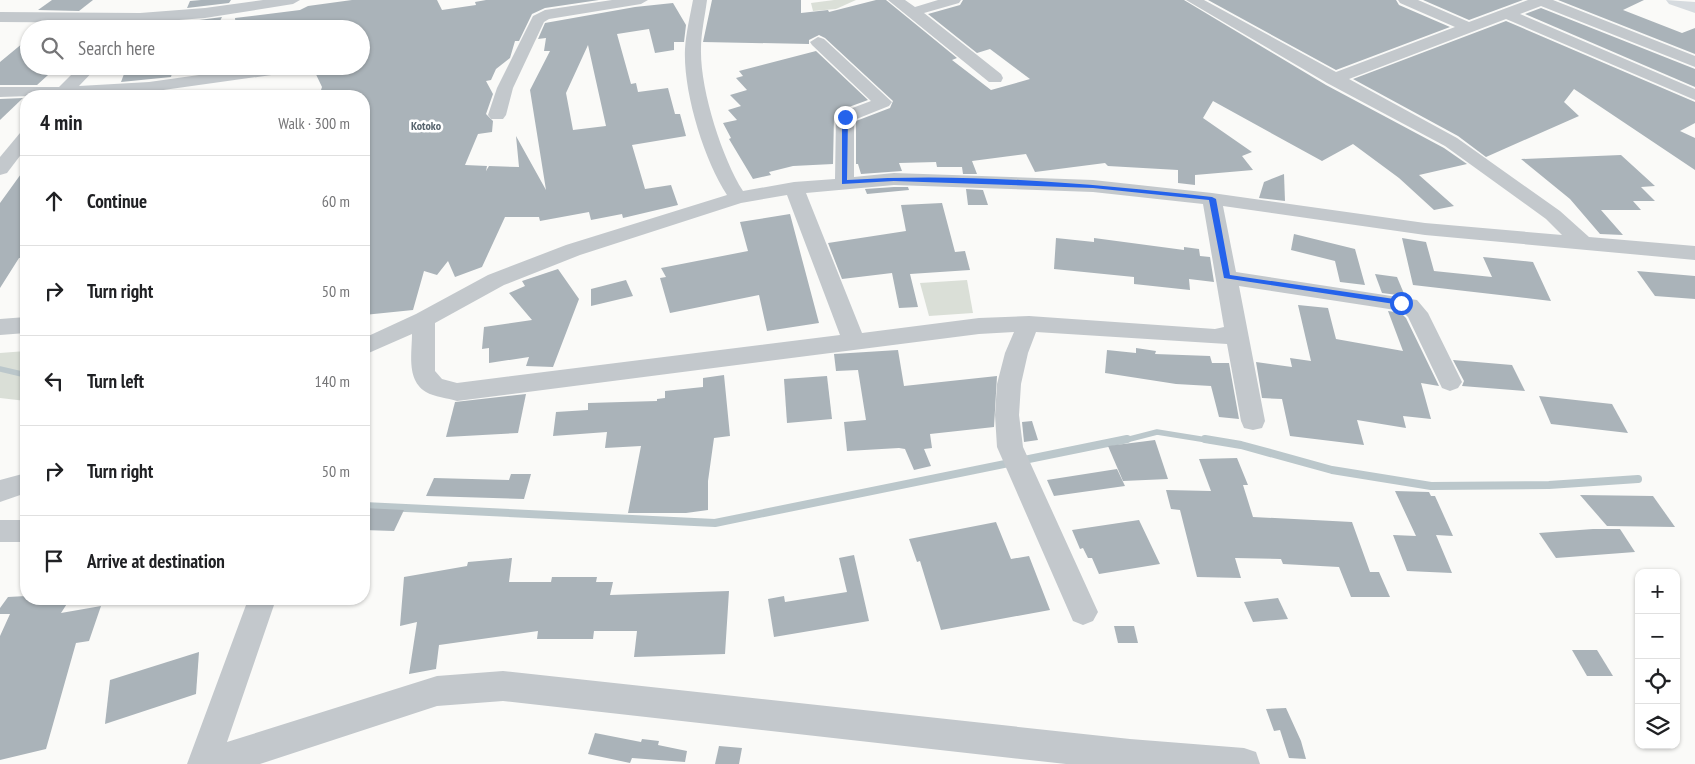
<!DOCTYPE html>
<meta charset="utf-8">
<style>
:root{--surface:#fff;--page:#f6f6f6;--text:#202124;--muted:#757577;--line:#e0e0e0}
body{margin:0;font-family:"PT Sans Narrow",sans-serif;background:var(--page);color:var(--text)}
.controls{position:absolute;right:15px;bottom:15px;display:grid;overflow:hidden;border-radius:10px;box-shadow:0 1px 4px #0004}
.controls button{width:45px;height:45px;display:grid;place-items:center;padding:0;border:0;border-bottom:1px solid var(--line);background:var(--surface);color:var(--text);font:25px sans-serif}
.stop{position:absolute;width:15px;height:15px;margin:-11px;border:4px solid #2563eb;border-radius:50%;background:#fff}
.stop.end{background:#2563eb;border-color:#fff;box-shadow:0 1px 5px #0008}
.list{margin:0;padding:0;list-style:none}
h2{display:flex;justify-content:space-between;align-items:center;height:65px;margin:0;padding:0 20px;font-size:21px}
h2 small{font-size:16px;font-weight:400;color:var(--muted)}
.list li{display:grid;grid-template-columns:32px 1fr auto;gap:15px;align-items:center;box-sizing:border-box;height:90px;padding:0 20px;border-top:1px solid var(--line)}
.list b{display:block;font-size:19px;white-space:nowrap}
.list em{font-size:16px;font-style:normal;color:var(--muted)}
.icon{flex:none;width:28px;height:28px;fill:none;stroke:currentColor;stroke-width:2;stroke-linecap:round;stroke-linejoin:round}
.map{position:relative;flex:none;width:1695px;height:764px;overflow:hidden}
.search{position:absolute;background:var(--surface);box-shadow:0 1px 4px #0004;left:20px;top:20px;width:350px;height:55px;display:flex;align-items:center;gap:12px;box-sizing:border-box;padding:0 18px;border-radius:28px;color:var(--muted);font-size:19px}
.panel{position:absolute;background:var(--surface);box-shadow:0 1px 4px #0004;left:20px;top:90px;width:350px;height:515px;border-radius:20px}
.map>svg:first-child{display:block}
.green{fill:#dadfd7}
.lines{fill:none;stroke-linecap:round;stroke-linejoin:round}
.stream-far1{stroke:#bbc7cb;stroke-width:5.5}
.stream{stroke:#bbc7cb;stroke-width:8}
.building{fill:#aab3b9;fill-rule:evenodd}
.minor{fill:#c3c8cc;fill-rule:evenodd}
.highway{fill:#d6dbdf;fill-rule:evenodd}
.route{fill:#2563eb}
.labels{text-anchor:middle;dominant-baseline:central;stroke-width:5;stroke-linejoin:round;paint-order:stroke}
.far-neighbourhood-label{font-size:12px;font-weight:bold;fill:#57646e;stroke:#fff}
</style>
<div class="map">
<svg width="1695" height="764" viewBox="0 0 1695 764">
<rect width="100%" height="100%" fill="#fafaf8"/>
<!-- green -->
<g class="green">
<path d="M834,0h22l-20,9 -23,2 -2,-8z"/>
<path d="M967,280l6,33 -44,3 -9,-33z"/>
<path d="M26,351v50l-26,-3v-45z"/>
</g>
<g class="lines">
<!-- stream-far1 -->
<g class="stream-far1">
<path d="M0,369l26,6"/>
<path d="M1122,441l35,-9 56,9"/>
</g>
<!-- stream -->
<g class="stream">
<path d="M1205,439l36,6 91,25 99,16 118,-1 89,-6"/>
<path d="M364,506l351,17 412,-84"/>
</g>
</g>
<!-- building -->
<g class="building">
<path d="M52,0h41l-14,11 -41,-1z"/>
<path d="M201,0h30l-2,3 -42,5 3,-7z"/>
<path d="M352,0h85l5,10 34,-5 -1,-3 11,-2h113l-54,8 -13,6 -13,27h-4l-5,17 -14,11 -5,11 -5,1 7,13 -7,20 7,7 -1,11 -14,2 -13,31 22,1 -1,5 3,-5 30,1 -3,-31 30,54 -16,-100 20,-39h-6l2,-13 -8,1 7,-16 90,-16 38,-4 13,22 -2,17h-10v8l-19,3 -6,-24 -32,5 14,50 5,-1 2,9 30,-4 7,26h5l6,22 -54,9 13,44 26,-4 7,20 -55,13 -1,-4 -31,6 -2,-8 -49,9 -1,-4h-34l-23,50 -27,10 -7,-16 -11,14 -13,-4 -11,39 -49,5v-219h-45l3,-9 -10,-21h49v-37h-125l-1,-11 65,-8 8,-4zM588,45l18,81 -33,4 -7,-37z"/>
<path d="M712,0h89v13l27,-3 1,2 47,-12h10l71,58 -5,2 39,30 39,-11 -40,-30 -13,4 -49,-39 32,-9 3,-5h221l142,85 118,63 23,16 -48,11 35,31 -20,4 -35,-32 -46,-34 -31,17 -109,-60 -10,17 49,34 -10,4 11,14 -58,5v10l-17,-2v-13l-70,-4 -3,-3 -70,9 -9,-18 -54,7 5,13h-14l-1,-7h-25l-1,-5 -37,1 3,8 -41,3 -3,-10h-2v-43l34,-13 3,-7 -68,-63 -6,-3 -10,5v4l-106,-2z"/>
<path d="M1208,0h188l3,5 51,22 -114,43z"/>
<path d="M1423,0h100l-54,20z"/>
<path d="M1558,0h86l-21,10 59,23 13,-5v26z"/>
<path d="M1541,8l154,61v18l-170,-73z"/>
<path d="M222,17l-6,12h-16l1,-5 -18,3 1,-5z"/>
<path d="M1506,21l189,81v21l-15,8 15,7v32l-121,-81 -10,13 15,14 -93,41 -28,-21 -105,-57z"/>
<path d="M29,38v28h29l-21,19h-37v-23z"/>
<path d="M816,51l52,49 -30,11 -4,5 -1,48 -40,2 -24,6 2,3 -18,4 -24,-40 2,-1 -8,-15 14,-3 -9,-10 13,-4 -11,-11 17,-5 -11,-12 7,-2 -4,-5z"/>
<path d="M127,66h47l-3,11 -50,5z"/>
<path d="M165,92l-1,4h-50l1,-1z"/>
<path d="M23,98l-23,22v-21z"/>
<path d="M1621,155l34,31 -14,1 14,14h-22l8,9h-40l22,25 -23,-1 -30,-35 -49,-40z"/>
<path d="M26,167v90l-7,1 -19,30v-85z"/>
<path d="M1284,174l1,27 -26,-3 5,-16z"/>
<path d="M894,187h14l1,3 -42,4 -2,-5z"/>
<path d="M966,189l17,1 5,15h-20z"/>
<path d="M942,203l13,49 10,-1 5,19 -60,4 8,33 -19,1 -7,-35 -50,6 -14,-36 78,-12 -5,-26z"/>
<path d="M790,214l29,109 -52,8 -8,-36 -89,18 -10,-35 6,-1 -5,-9 87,-17 -8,-29z"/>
<path d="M1294,234l61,15 10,36 -25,-3 -5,-21 -44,-11z"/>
<path d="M1056,238l38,4v-4l90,12v-3l15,2 1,7 10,1 4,25 -25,-3 1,11 -56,-6v-7l-80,-8z"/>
<path d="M1402,238l24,4 8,29 58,6 -9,-20 50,5 18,39 -138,-16z"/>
<path d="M558,269l21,30 -26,68 -27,-1 3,-9 -40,6v-15l-7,1 2,-22 48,-7 -23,-27 16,-7 -3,-5z"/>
<path d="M1637,271l58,5v23l-40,-3z"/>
<path d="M1375,274l22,3 8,19 -23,-3z"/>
<path d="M626,280l7,16 -42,10v-17z"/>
<path d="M1298,305l30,3 8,31 67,12 -15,-40 13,2 5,5 33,68 -18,-3 10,36 -28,-3 3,12 -49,-8 7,25 -74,-9 -8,-37 -20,-1 -6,-36 36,5 -2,-9 21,3z"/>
<path d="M1136,348l20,3 -1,3 55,2 2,7h17l10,56 -20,-2 -8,-31 -35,-2 -71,-11 2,-23 29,3z"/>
<path d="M898,350l6,36 93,-10 -3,51 -64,7 2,14 -8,1 7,17 -17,4 -9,-21 -6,-1 -52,3 -3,-29 22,-2 -8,-50 -22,1 -2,-17z"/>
<path d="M1453,360l59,5 13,26 -63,-5 2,-5z"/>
<path d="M724,375l6,61 -16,2 -6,43v29l-22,3h-58l13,-67 -36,2 2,-16 -54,4 3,-24 32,-2v-7l69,-2v-2l8,-1v-7l38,-4v-9z"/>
<path d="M827,376l5,43 -45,4 -3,-44z"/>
<path d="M526,394l-8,39 -72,4 9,-35z"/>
<path d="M1539,396l73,8 16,29 -77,-9z"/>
<path d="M1032,421l6,19 -14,2 -2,-20z"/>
<path d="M1155,440l13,39 -45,2 -15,-35z"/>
<path d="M1237,458l11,27h-5l10,32 99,5 18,50h9l11,25h-39l-12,-30 -56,-3 -2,-5 -46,-1 6,20 -44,-1 -17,-67 -9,-1 -5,-19 45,1 -12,-32z"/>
<path d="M1117,469l8,17 -71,10 -7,-16z"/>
<path d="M511,474h20l-7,25 -98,-3 8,-18 75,2z"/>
<path d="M1395,491l34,1 2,4h4l18,40 -17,-1 16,38 -45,-2 -14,-36 23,1z"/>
<path d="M1580,495l73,1 22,31 -68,-1z"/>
<path d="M364,508l40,2 -10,21 -30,-1z"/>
<path d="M1139,520l21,44 -61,10 -7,-16h-4l-5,-10 -3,1 -8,-19z"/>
<path d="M996,522l15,37 18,-3 21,54 -109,20 -21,-69 -3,1 -8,-23z"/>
<path d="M1593,529h27l15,23 -79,6 -17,-25z"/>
<path d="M854,555l15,66 -95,16 -6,-38 16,-3 1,6 62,-10 -8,-34z"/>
<path d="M512,558l-3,24h42l1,-5h45l-1,5h17l-3,13 119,-4 -4,63 -91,3 3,-26h-43l-1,8h-56l1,-8 -99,14 -3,24 -27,5 8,-52 -17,4 4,-49 63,-11 1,-4z"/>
<path d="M26,596v3h44l-9,14 40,-7 -12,35 -13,2 -30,106 -46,11v-124l10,-22h-10v-6l8,-11z"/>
<path d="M1278,598l10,21 -35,3 -9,-20z"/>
<path d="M1114,626h20l4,17h-20z"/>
<path d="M1572,650h25l16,26h-26z"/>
<path d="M199,652l-3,42 -91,30 5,-44z"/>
<path d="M1286,708l15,33 5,18 -17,-1 -9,-28 -6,1 -8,-22z"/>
<path d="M595,733l46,9 1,-3 17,2 -1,4 29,6 -2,11 -53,-4 -2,5 -42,-9z"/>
<path d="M719,746l23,2 -3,16h-24z"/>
</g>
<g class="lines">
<!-- minor -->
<g class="minor">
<path d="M263,0h37l-7,4 -88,14 -65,5 -140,-1v-10l140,1 65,-5z"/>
<path d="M612,0h36l-7,4 -92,15 -5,3 -31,66 -7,27 -3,4h-12l-3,-4 9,-27 36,-72 12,-6z"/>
<path d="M693,0h14c-2,16 -6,33 -6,49 -1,40 21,109 42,142l51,-9 41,-3 1,-62 3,-4 32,-12 -59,-56 -2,-3 8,-5 6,2 68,63 -3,4 -35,14v57l40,-4 199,7 119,13 213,30 137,12 -16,-16 -101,-73 -118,-63 -141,-83h18l132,72 119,-45 -55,-24 -2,-3h20l51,22 59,-22h25l142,56v11l-154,-61 -21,8 175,75v11l-189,-81 -157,60 108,59 103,73 29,26 106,9v14l-270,-25 -202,-29 13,66 181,28 11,13 34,69 -4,6 -8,3 -8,-3 -34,-71 -6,-6 -163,-25 26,135 -3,7 -9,2 -9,-2 -3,-7 -14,-77 -191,-12 -8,21 -7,31 -2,31 4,32 75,165 -5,9 -10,4 -10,-4 -76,-174 -2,-32 2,-31 8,-31 9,-21 -35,2 -522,67c-9,-3 -23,-4 -31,-9 -20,-12 -14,-39 -14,-58l-48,21v-17l52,-24 72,-39 78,-30 161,-50c-23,-35 -44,-103 -42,-146 1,-16 5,-33 8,-49zM894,185l199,7 110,12 21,123 -9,2 -186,-13 -50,2 -117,15 -56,-140zM787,195l53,140 -383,48 -15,-4 -7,-8v-48l69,-38 76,-30 161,-52z"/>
<path d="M888,0h17l10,7 23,-7h23l-2,3 -35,10 77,61 2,4 -2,4h-12z"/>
<path d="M80,66h18l-19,20 70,-4 114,-16h45l-8,5 -151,21 -149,5v-10h59z"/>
<path d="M26,132v16l-19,25 -7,2v-18l20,-24z"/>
<path d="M26,317v16l-26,2v-16z"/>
<path d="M26,473v20l-26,9v-22z"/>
<rect x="0" y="520" width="26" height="22"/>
<path d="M244,599h28l2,6 -47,137 210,-66 66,-5 627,68 114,9 12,4 4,12h-194l-563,-63 -66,5 -177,58h-73l59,-159z"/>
</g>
<!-- highway -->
<path class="highway" d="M1666,0l29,2v11l-26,-9z"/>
</g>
<!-- route -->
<path class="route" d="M845,115l3,2 -1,63c121,-8 245,4 365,17l4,2 14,76 171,25 4,3 -4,2 -177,-27 -15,-78 -116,-12 -199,-7 -52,3v-67z"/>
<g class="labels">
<!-- far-neighbourhood labels -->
<g class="far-neighbourhood-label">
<text x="426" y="125">Kotoko</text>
</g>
</g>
</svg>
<div class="controls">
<button>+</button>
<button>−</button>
<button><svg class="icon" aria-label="locate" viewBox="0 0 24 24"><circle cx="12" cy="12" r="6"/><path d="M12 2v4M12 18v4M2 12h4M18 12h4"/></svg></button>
<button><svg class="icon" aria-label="layers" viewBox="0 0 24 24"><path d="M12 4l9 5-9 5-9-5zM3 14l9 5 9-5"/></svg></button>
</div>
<div class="stop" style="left:1401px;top:303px"></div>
<div class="stop end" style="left:845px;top:117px"></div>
<div class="search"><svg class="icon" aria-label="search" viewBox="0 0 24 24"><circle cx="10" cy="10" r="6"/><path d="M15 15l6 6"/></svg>Search here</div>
<section class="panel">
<h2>4 min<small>Walk · 300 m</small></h2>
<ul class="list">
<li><svg class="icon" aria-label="ahead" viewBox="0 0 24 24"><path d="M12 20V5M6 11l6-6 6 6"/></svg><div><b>Continue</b></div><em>60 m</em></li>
<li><svg class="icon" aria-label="right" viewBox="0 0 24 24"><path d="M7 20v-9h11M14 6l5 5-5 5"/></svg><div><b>Turn right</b></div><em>50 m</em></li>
<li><svg class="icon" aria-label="left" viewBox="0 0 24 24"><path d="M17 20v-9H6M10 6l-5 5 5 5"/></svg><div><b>Turn left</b></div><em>140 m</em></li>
<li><svg class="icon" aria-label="right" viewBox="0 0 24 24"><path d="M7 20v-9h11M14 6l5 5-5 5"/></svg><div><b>Turn right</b></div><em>50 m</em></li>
<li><svg class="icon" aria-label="arrive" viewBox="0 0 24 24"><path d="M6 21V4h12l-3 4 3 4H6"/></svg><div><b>Arrive at destination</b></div></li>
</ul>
</section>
</div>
